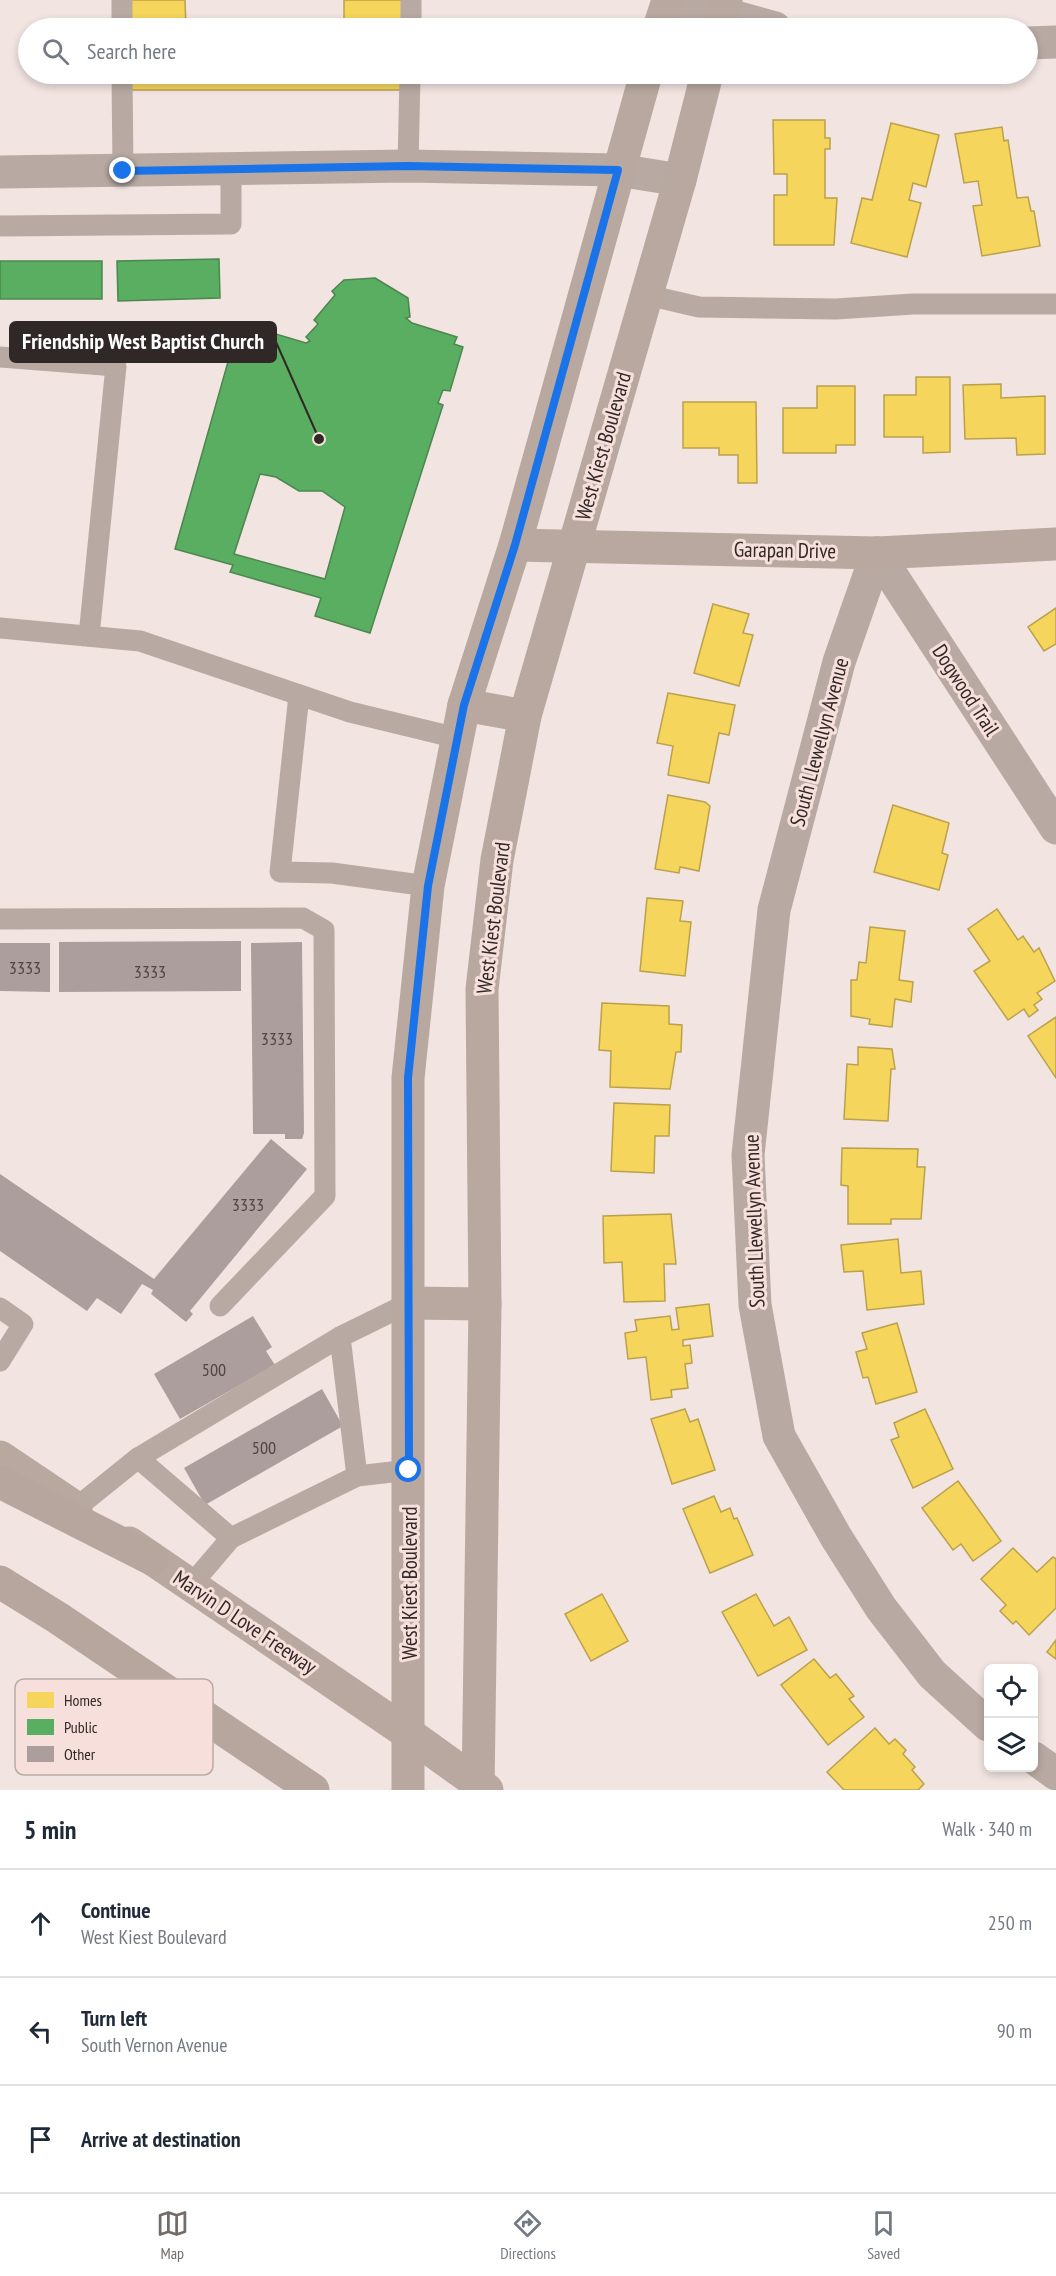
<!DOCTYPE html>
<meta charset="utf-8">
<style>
:root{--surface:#fff;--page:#f2f2f3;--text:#1f2937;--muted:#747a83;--line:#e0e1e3;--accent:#746a67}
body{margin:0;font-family:"PT Sans Narrow",sans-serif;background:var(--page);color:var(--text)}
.controls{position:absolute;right:18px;bottom:18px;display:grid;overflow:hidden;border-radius:9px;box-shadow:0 3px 9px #0003}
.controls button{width:54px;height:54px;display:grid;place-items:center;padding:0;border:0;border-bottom:2px solid var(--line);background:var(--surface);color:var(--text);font:30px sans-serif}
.stop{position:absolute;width:18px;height:18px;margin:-14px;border:4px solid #1a73e8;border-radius:50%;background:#fff}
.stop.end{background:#1a73e8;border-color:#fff;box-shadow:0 2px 6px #0008}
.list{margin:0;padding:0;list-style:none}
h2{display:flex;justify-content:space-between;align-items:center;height:78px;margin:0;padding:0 24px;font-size:26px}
h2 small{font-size:20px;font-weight:400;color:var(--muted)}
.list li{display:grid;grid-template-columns:39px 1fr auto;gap:18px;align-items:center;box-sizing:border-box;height:108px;padding:0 24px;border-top:2px solid var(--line)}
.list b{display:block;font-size:22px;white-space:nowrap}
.list p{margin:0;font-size:20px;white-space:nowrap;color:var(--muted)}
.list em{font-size:20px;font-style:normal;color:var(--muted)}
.icon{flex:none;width:33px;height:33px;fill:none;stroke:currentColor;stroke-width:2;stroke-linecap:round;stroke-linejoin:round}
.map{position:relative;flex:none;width:1056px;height:1790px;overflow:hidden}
.search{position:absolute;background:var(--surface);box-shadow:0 3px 9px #0003;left:18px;right:18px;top:18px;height:66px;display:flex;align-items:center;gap:15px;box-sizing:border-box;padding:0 21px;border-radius:33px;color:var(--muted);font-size:22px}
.sheet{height:402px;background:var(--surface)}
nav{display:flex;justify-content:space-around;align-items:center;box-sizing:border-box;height:84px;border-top:2px solid var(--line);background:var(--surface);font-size:16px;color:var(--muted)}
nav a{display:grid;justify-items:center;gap:3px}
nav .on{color:var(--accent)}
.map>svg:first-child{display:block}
.homes{fill:#f6d55c;stroke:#bba14c;stroke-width:1.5}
.public{fill:#5aae61;stroke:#4d864f;stroke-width:1.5;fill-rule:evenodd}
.building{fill:#ad9e9e}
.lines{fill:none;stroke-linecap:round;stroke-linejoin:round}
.lane{stroke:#b8aaa2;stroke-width:21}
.street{stroke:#b8aaa2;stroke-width:33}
.secondary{stroke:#b8a8a0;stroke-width:33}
.highway{stroke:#b6a69e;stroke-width:33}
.route{stroke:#1a73e8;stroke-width:8}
.labels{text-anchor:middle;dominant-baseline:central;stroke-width:6;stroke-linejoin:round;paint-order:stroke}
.number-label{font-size:18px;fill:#4f4644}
.street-label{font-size:21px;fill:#302826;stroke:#f7e0db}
.key{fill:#f7e0db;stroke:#bba9a5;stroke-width:1.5}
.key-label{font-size:16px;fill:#302826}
.leader{fill:none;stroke:#302826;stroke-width:2}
.callout-dot{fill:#302826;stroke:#f7e0db;stroke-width:2}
.callout{fill:#302826;stroke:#302826;stroke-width:2}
.callout-label{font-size:22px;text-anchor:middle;font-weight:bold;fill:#fff}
</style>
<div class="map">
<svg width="1056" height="1790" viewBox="0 0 1056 1790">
<rect width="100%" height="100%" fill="#f1e4e1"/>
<!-- homes -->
<g class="homes">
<path d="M126,0h59l1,28h-60z"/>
<rect x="344" y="0" width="59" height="28"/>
<rect x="127" y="74" width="276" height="16"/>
<path d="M773,120h52v18h5v11h-5v49h12l-3,47h-60v-50h13v-21h-13z"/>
<path d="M891,123l48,12 -13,52 -13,-4 -4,17 12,3 -14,54 -56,-14 11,-45 10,2z"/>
<path d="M1002,127l2,14 4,-1 9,58 11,-1 3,14h3l6,35 -58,10 -9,-50 9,-1 -4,-24 -14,2 -9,-49z"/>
<path d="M916,377h34v75l-27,1v-16h-39v-42h32z"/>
<path d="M1001,384v14l44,-2v58l-28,1 -1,-17 -51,1 -2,-54z"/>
<path d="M817,386h38v59h-19v8h-53v-45h34z"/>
<path d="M683,402h73l1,81h-19v-28h-19v-7h-36z"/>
<path d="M713,604l36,10 -6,19 10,2 -14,51 -45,-13z"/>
<path d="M1056,608v36l-12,7 -16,-24z"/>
<path d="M668,693l67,12 -6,30 -10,-2 -10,50 -41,-8 5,-29 -16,-3z"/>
<path d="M668,795l37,7 5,4 -11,65 -19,-4 -1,6 -24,-4z"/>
<path d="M893,805l56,18 -7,30 6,2 -9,35 -65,-18z"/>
<path d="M647,898l36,3 -3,20 11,1 -6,54 -45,-5z"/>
<path d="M997,909l21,31 5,-4 11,16 5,-4 16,33 -18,12 5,6 -8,6 4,5 -9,7 -5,-8 -16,11 -34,-49 16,-10 -22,-32z"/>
<path d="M870,927l35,4 -6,49 14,2 -2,20 -16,-3 -3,28 -23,-3 1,-5 -19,-3v-36h6l2,-18 7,1z"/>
<path d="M602,1003l67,3v18l13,1 -1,27h-5l-6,37 -60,-2 1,-36 -12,-1z"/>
<path d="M1056,1017v61l-28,-42z"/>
<path d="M858,1047l34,2 3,20h-4l-3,52 -44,-2 3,-55 11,1z"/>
<path d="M614,1103l56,2 -1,31h-14l-1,37 -43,-2z"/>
<path d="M842,1148l76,1 -1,18h8l-4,52h-30v5h-43v-38l-7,-1z"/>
<path d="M671,1214l5,50h-12l1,37 -41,1 -2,-40 -18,1 -1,-47z"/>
<path d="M898,1239l3,34 20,-2 3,33 -57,6 -4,-39 -19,1 -3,-27z"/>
<path d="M709,1304l4,32 -30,4v6l7,-1 2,18 -7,1 3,24 -17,2 1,7 -21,3 -5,-43 -18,2 -3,-26 12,-2 -2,-11 35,-4 2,14 7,-1 -3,-21z"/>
<path d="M897,1323l20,69 -41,12 -8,-27 -5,1 -7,-26 11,-3 -5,-16z"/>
<path d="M685,1409l5,13 8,-3 17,51 -43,14 -21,-65z"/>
<path d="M925,1409l28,60 -40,19 -22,-48 8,-3 -5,-14z"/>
<path d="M958,1481l43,60 -28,20 -12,-17 -8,6 -31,-42z"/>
<path d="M714,1496l7,16 9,-4 4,11 3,-1 16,37 -43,18 -27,-64z"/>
<path d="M1013,1548l24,24 16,-15 3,2v49l-27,27 -13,-14 -3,3 -13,-13 6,-6 -25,-26z"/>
<path d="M602,1594l26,47 -37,20 -26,-47z"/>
<path d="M756,1594l18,32 15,-9 18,33 -49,26 -36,-64z"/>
<path d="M1056,1640v19l-9,-7z"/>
<path d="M814,1659l16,19 6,-4 18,22 -5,3 15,18 -36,28 -47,-60z"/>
<path d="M875,1728l14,16 6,-5 11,11 -3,4 12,13 -3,3 12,14 -6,6h-74l-17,-18z"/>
</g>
<!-- public -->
<g class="public">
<path d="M219,259l1,39 -102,3 -1,-40z"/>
<rect x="0" y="261" width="102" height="38"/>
<path d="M375,278l33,20 2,19 -4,1 6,5 45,14 -3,7 9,3 -13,44 -7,-1 -5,13 5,2 -73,228 -55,-17 6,-18 -91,-26 3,-7 -58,-16 64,-226 67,20 4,-2 -4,-4 12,-13 -4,-4 21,-25 -3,-4 12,-11zM260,474l16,3 23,14h23l23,16 -20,72 -91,-25z"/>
</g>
<!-- building -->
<g class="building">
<path d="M241,941v50l-182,1v-50z"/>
<path d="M302,942l2,191 -2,6h-17v-5h-32l-2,-191z"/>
<path d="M0,943h50v49l-50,-1z"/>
<path d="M271,1139l36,30 -117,142 3,3 -7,8 -35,-28 2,-4 -11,-6 -21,30 -24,-16 -10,13 -87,-60v-77l154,105z"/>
<path d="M253,1316l19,31 -6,4 9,14 -95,54 -26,-45z"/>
<path d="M322,1389l21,37 -138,79 -21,-37z"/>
</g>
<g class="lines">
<!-- lane -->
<g class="lane">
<path d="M122,0v28"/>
<path d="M411,28v-28"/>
<path d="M122,74l1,97"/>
<path d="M408,166l2,-92"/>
<path d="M0,226l231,-2v-54"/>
<path d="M647,295l52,12 137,2 77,-5h143"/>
<path d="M0,357l116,9 -27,270"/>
<path d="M0,628l140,13 210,71 107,26"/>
<path d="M299,695l-19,177 52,1 96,13"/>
<path d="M0,919l303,-1 21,12 1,266 -105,110"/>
<path d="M0,1308l23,16 -23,37"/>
<path d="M340,1337l17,139"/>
<path d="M138,1458l93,80"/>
<path d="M76,1508l62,-50 202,-121 69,-34"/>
<path d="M191,1585l40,-47 126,-62 52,-6"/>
</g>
<!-- street -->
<g class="street">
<path d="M675,0l100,28"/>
<path d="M1028,43l28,-1"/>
<path d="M0,172l408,-6 210,4 62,10"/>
<path d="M877,553l-38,109 -65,248 -26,245 7,150 24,131 57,101 45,71 51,66 56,51"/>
<path d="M877,553l179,275"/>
<path d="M1034,1758l22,16"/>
</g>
<!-- secondary -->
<g class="secondary">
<path d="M659,28l9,-28"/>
<path d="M719,28l7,-28"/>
<path d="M515,545l362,8 179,-9"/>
<path d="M464,705l61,11"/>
<path d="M409,1303l76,1"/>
<path d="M0,1457l76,51"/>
<path d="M129,1543l280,191 78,56"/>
<path d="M408,1790v-712l20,-192 36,-181 51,-160 131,-471"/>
<path d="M478,1790l7,-486 -3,-315 15,-129 28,-144 155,-536 27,-106"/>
</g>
<!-- highway -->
<g class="highway">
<path d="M0,1482l152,77"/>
<path d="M0,1582l58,36 255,172"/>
</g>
</g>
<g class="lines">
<!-- route -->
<path class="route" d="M123,171l285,-5 210,4 -103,375 -51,160 -36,181 -20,192 1,392"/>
</g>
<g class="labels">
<!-- number labels -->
<g class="number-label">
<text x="25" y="967">3333</text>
<text x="150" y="971">3333</text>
<text x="277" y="1038">3333</text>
<text x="248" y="1204">3333</text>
<text x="214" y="1369">500</text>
<text x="264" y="1447">500</text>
</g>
<!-- street labels -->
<g class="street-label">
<text transform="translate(603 446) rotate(-74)">West Kiest Boulevard</text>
<text transform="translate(785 550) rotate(1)">Garapan Drive</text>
<text transform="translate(966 690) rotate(57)">Dogwood Trail</text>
<text transform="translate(819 742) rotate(-75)">South Llewellyn Avenue</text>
<text transform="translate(493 918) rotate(-83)">West Kiest Boulevard</text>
<text transform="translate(754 1221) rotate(-92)">South Llewellyn Avenue</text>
<text transform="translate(409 1583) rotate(-90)">West Kiest Boulevard</text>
<text transform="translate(245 1622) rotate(34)">Marvin D Love Freeway</text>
</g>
</g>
<!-- legend -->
<rect x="15" y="1679" width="198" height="96" rx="9" class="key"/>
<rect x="27" y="1692" width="27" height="16" fill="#f6d55c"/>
<rect x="27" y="1719" width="27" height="16" fill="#5aae61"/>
<rect x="27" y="1746" width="27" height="16" fill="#ad9e9e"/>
<g class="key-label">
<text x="64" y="1706">Homes</text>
<text x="64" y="1733">Public</text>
<text x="64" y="1760">Other</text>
</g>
<!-- callouts -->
<path class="leader" d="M319 439L276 342"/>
<circle class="callout-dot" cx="319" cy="439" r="6"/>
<rect class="callout" x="10" y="322" width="266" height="40" rx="6"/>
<g class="callout-label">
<text x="143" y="349">Friendship West Baptist Church</text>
</g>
</svg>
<div class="controls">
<button><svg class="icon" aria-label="locate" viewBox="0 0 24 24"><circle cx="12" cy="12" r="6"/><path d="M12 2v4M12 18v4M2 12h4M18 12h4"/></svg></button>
<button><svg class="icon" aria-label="layers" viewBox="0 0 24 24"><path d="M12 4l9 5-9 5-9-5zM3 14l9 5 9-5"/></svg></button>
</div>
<div class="stop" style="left:409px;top:1470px"></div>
<div class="stop end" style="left:123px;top:171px"></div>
<div class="search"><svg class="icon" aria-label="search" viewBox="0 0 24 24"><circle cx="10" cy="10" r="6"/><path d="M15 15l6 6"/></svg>Search here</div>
</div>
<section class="sheet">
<h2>5 min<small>Walk · 340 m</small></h2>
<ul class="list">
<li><svg class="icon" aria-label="ahead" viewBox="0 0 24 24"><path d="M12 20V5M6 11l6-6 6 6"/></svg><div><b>Continue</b><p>West Kiest Boulevard</p></div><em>250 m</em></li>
<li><svg class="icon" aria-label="left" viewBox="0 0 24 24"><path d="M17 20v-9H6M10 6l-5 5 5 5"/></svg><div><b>Turn left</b><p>South Vernon Avenue</p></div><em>90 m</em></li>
<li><svg class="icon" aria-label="arrive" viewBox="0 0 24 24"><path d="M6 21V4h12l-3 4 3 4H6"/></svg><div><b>Arrive at destination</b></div></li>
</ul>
</section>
<nav>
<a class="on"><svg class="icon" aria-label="map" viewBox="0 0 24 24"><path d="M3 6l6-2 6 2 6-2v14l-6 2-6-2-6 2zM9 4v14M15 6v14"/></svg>Map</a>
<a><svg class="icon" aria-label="directions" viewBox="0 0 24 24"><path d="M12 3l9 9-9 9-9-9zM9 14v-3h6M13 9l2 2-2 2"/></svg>Directions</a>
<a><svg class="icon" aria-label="saved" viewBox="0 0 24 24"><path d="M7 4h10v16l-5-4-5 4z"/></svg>Saved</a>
</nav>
